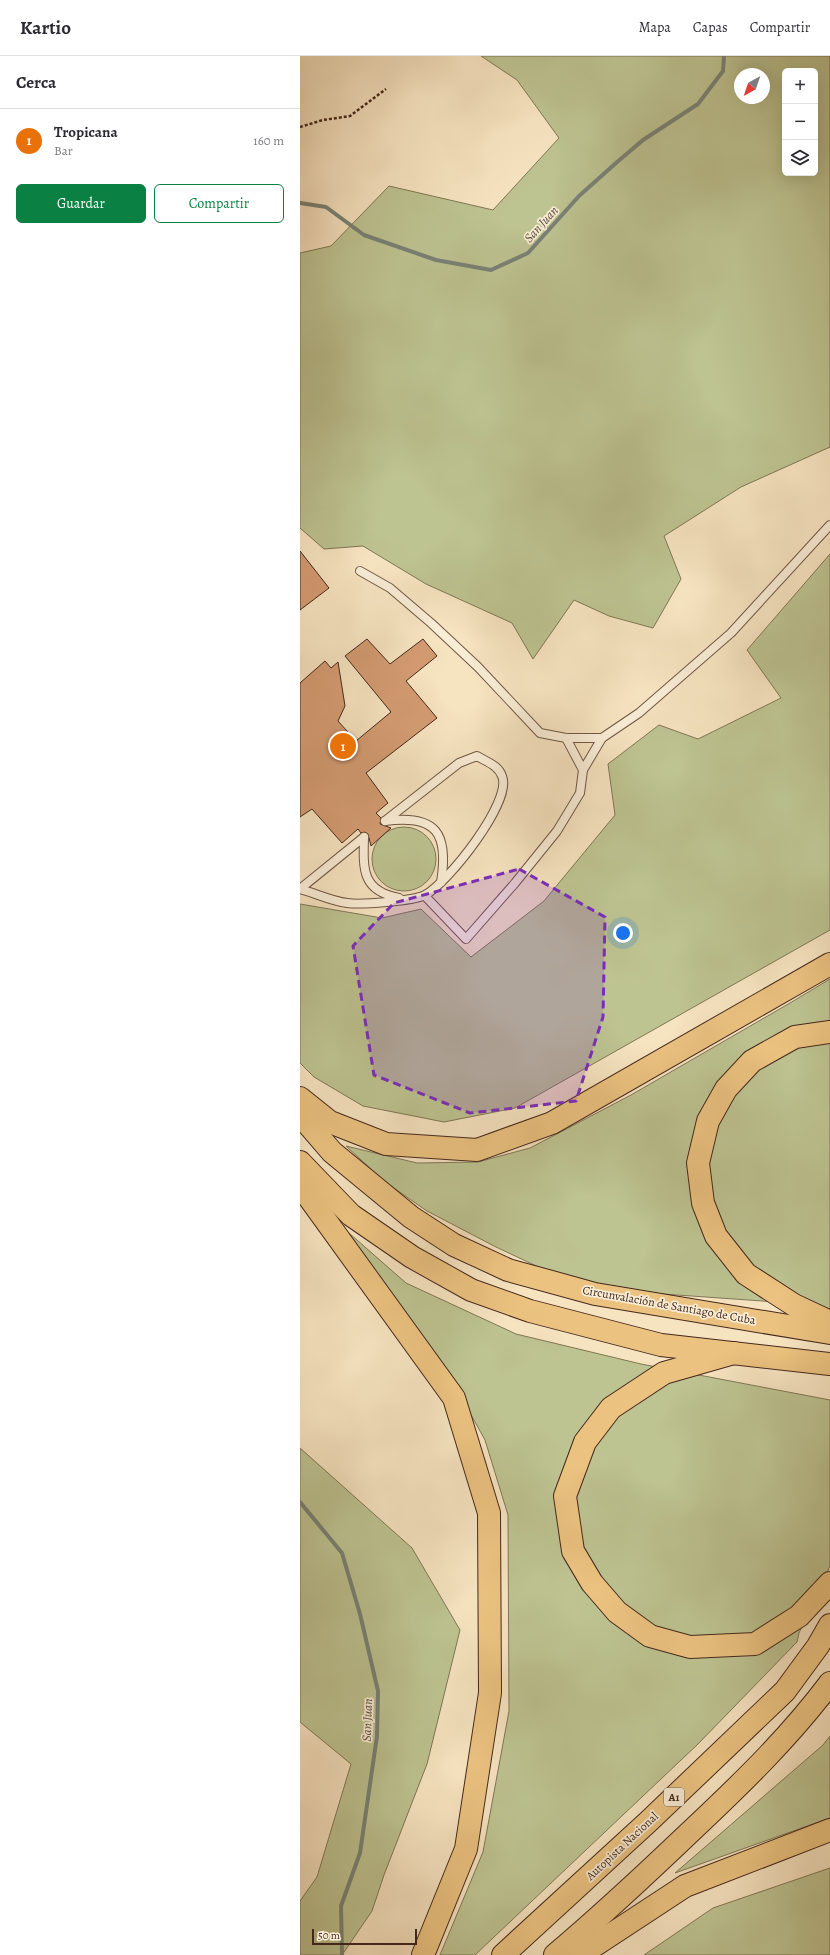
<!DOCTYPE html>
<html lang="es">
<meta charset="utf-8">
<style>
:root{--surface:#fff;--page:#f2f2f3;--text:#2b2b33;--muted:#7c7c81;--line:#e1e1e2;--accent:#0b8043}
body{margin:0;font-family:Alegreya,serif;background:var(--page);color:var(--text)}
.controls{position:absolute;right:12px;top:12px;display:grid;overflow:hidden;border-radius:6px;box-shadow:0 4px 16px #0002}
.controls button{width:36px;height:36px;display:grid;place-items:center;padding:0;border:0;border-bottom:1px solid var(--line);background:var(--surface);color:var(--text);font:20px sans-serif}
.compass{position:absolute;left:434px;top:12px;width:36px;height:36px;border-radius:50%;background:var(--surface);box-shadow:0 4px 16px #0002;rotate:220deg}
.scale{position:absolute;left:12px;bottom:10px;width:105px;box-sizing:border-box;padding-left:4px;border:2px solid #44281c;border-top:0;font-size:11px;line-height:14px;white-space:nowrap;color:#44281c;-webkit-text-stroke:3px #f9edd6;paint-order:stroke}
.you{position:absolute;left:323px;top:877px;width:14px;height:14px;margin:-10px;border:3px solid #fff;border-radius:50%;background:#1a73e8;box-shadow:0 0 0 6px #1a73e833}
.badge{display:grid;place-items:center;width:26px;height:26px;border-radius:50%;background:var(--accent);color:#fff;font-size:13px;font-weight:700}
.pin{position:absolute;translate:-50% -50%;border:2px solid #fff;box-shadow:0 1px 4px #0006}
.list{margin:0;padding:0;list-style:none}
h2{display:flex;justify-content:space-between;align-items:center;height:52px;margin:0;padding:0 16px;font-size:17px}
h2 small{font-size:13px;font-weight:400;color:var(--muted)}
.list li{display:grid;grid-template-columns:26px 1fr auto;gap:12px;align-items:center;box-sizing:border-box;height:64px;padding:0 16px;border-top:1px solid var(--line)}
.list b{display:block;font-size:15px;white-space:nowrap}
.list p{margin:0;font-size:13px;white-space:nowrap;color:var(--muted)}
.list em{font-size:13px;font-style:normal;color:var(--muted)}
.actions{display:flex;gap:8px;padding:12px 16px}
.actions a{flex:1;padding:9px 0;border:1px solid var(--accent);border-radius:6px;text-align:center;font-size:14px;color:var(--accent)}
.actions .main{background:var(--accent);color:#fff}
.icon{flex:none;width:22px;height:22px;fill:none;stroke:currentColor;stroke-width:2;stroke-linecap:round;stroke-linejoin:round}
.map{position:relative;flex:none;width:530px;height:1899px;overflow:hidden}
header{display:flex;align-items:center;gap:24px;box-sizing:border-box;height:56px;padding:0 20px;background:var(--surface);border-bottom:1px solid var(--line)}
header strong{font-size:19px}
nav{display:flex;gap:22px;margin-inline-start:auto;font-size:14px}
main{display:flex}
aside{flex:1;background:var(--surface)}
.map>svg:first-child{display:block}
.green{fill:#bdc391;stroke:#807656;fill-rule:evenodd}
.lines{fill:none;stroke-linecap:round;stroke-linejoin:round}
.stream{stroke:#798276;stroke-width:4}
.building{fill:#d49b72;stroke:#44281c}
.lane-casing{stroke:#705745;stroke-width:10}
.highway-casing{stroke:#44281c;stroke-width:24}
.path{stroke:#44281c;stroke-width:2.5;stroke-dasharray:3 2;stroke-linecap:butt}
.lane{stroke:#f9edd6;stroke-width:8}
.highway{stroke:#ebc280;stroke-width:22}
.marked{fill:#7b2cbf;fill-opacity:0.2;stroke:#7b2cbf;stroke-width:3;stroke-dasharray:8 5;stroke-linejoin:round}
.labels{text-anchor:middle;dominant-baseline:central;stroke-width:3.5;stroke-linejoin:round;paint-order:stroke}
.shield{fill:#f9edd6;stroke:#7a6354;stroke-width:1}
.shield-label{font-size:11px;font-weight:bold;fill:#44281c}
.street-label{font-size:12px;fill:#44281c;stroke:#f9edd6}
.water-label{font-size:13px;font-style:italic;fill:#5a4e42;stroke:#f9edd6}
</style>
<header>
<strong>Kartio</strong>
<nav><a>Mapa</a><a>Capas</a><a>Compartir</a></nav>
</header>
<main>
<aside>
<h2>Cerca<small></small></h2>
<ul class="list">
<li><span class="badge" style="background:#e8710a">1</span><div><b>Tropicana</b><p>Bar</p></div><em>160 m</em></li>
</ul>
<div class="actions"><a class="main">Guardar</a><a>Compartir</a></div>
</aside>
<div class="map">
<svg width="530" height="1899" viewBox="0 0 530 1899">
<rect width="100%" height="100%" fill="#f6e3c0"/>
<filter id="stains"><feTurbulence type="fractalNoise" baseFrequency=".005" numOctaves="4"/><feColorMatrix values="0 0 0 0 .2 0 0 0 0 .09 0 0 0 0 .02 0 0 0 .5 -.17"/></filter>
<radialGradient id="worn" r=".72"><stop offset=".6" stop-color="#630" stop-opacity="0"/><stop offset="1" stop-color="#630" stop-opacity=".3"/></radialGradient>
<!-- green -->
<g class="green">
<path d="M181,0h349v391l-89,40 -77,49 17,43 -28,49 -44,-12 -35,-16 -41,59 -21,-36 -86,-39 -63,-38 -39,3 -24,-21v-275l31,-7 58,-60 104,24 66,-72 -42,-58zM485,15h30v102h-30zM440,18h24v24h-24z"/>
<path d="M530,498v376l-315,178 -71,14 -81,-16 -49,-29 -14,-14v-159l82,14 39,-9 50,48 73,-56 71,-86 -7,-51 51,-39 39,14 83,-41 -34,-48z"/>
<circle cx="104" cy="803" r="32"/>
<path d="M530,923v330l-25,-5 -142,-10 -61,-8 -55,-15 -51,-24 -69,-36 -42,-29 -39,-36 71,17 61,-1 52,-14 101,-53 159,-92z"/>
<path d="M41,1170l65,57 110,51 125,30 189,36v166l-31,67 -2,9 -99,102 -223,211h-35l43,-103 26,-141 -1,-196 -23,-75 -35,-63z"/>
<path d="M0,1392l112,100 48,82 -33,134 -43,111 -12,36 -30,44h-42v-54l17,-24 34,-113 -51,-42z"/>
<path d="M530,1680v82l-155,55 148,-128z"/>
<path d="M530,1812v87h-186l69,-47z"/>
</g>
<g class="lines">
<!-- stream -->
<g class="stream">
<path d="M0,147l26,4 38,28 72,25 55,10 37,-17 51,-57 37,-33 27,-23 55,-36 25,-33 1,-15"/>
<path d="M0,1446l42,51 18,61 18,77 -1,45 -17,117 -19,53 1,49"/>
</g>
</g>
<!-- building -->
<g class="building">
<path d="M0,495l29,37 -29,22z"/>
<path d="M67,583l23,25 33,-25 14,17 -31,25 31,37 -71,55 22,30 -12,10 5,5 -1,6 11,4 -20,18 -3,-12 -3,-2 -4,1 -3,-4 -16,14 -30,-34 -12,8v-134l25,-22 6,7 7,-6 7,44 -7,15 18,20 35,-29 -46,-56z"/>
</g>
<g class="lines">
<defs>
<g id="lane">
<path d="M60,515l30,17 41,35 47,44 62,66 26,5h36l37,-25 92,-80 99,-108"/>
<path d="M283,714l19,-32"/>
<path d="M85,765c51,-7 64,12 56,61"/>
<path d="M64,781c-1,33 -2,54 35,61"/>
<path d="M0,833c15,4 31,12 47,14 13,2 67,-2 78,-8 22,-11 88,-94 77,-119 -4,-11 -15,-14 -25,-20l-18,7 -74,58"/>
<path d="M0,833l64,-52"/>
<path d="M125,840l41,43 49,-56 42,-52 23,-38 3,-23 -17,-32"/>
</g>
<g id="highway">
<path d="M530,976l-35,5 -43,24 -26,28 -18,32 -10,42 5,40 13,33 30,38 48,31 36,17"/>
<path d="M0,1042l30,24 56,22 91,6 75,-27 278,-159"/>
<path d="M0,1059l32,37 79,65 43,28 54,25 87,24 235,39"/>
<path d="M0,1106l51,53 61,42 59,33 59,21 131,34 169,19"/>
<path d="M0,1129l154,213 35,115 1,180 -24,156 -43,106"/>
<path d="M434,1297l-70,20 -53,35 -26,34 -20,54 8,55 19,32 25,29 33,24 40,11 65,-3 44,-28 31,-33"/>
<path d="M203,1899l146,-134 136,-130 33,-45 12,-21"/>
<path d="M255,1899c46,-39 90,-80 133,-121 50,-47 101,-96 142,-151"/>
<path d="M280,1899l105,-69 145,-56"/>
</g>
</defs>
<!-- lane casing -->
<use href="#lane" class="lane-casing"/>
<!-- highway casing -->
<use href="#highway" class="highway-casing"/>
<!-- path -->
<path class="path" d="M0,71l23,-7 27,-4 36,-27"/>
<!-- lane -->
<use href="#lane" class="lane"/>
<!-- highway -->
<use href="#highway" class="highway"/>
</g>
<!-- marked area -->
<path class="marked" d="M219,813l86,48 -2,100 -27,84 -106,12 -96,-38 -21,-129 41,-43z"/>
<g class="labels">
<!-- shield labels -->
<rect class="shield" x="364" y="1732" width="20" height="18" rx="3"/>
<g class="shield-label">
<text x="374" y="1741">A1</text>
</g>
<!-- street labels -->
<g class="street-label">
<text transform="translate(369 1249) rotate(10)">Circunvalación de Santiago de Cuba</text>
<text transform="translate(322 1790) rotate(-43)">Autopista Nacional</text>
</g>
<!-- water labels -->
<g class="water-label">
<text transform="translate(241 168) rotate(-48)">San Juan</text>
<text transform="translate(67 1664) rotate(-88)">San Juan</text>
</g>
</g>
<rect width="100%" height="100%" filter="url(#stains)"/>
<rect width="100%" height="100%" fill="url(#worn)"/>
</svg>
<div class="controls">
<button>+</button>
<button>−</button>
<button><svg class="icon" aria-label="layers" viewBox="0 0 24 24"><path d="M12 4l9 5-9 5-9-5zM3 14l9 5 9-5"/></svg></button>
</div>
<svg class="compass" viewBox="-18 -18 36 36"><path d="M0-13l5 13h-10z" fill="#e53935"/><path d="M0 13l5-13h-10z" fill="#7c7c81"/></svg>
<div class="scale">50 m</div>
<div class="you"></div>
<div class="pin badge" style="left:43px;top:690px;background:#e8710a">1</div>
</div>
</main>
